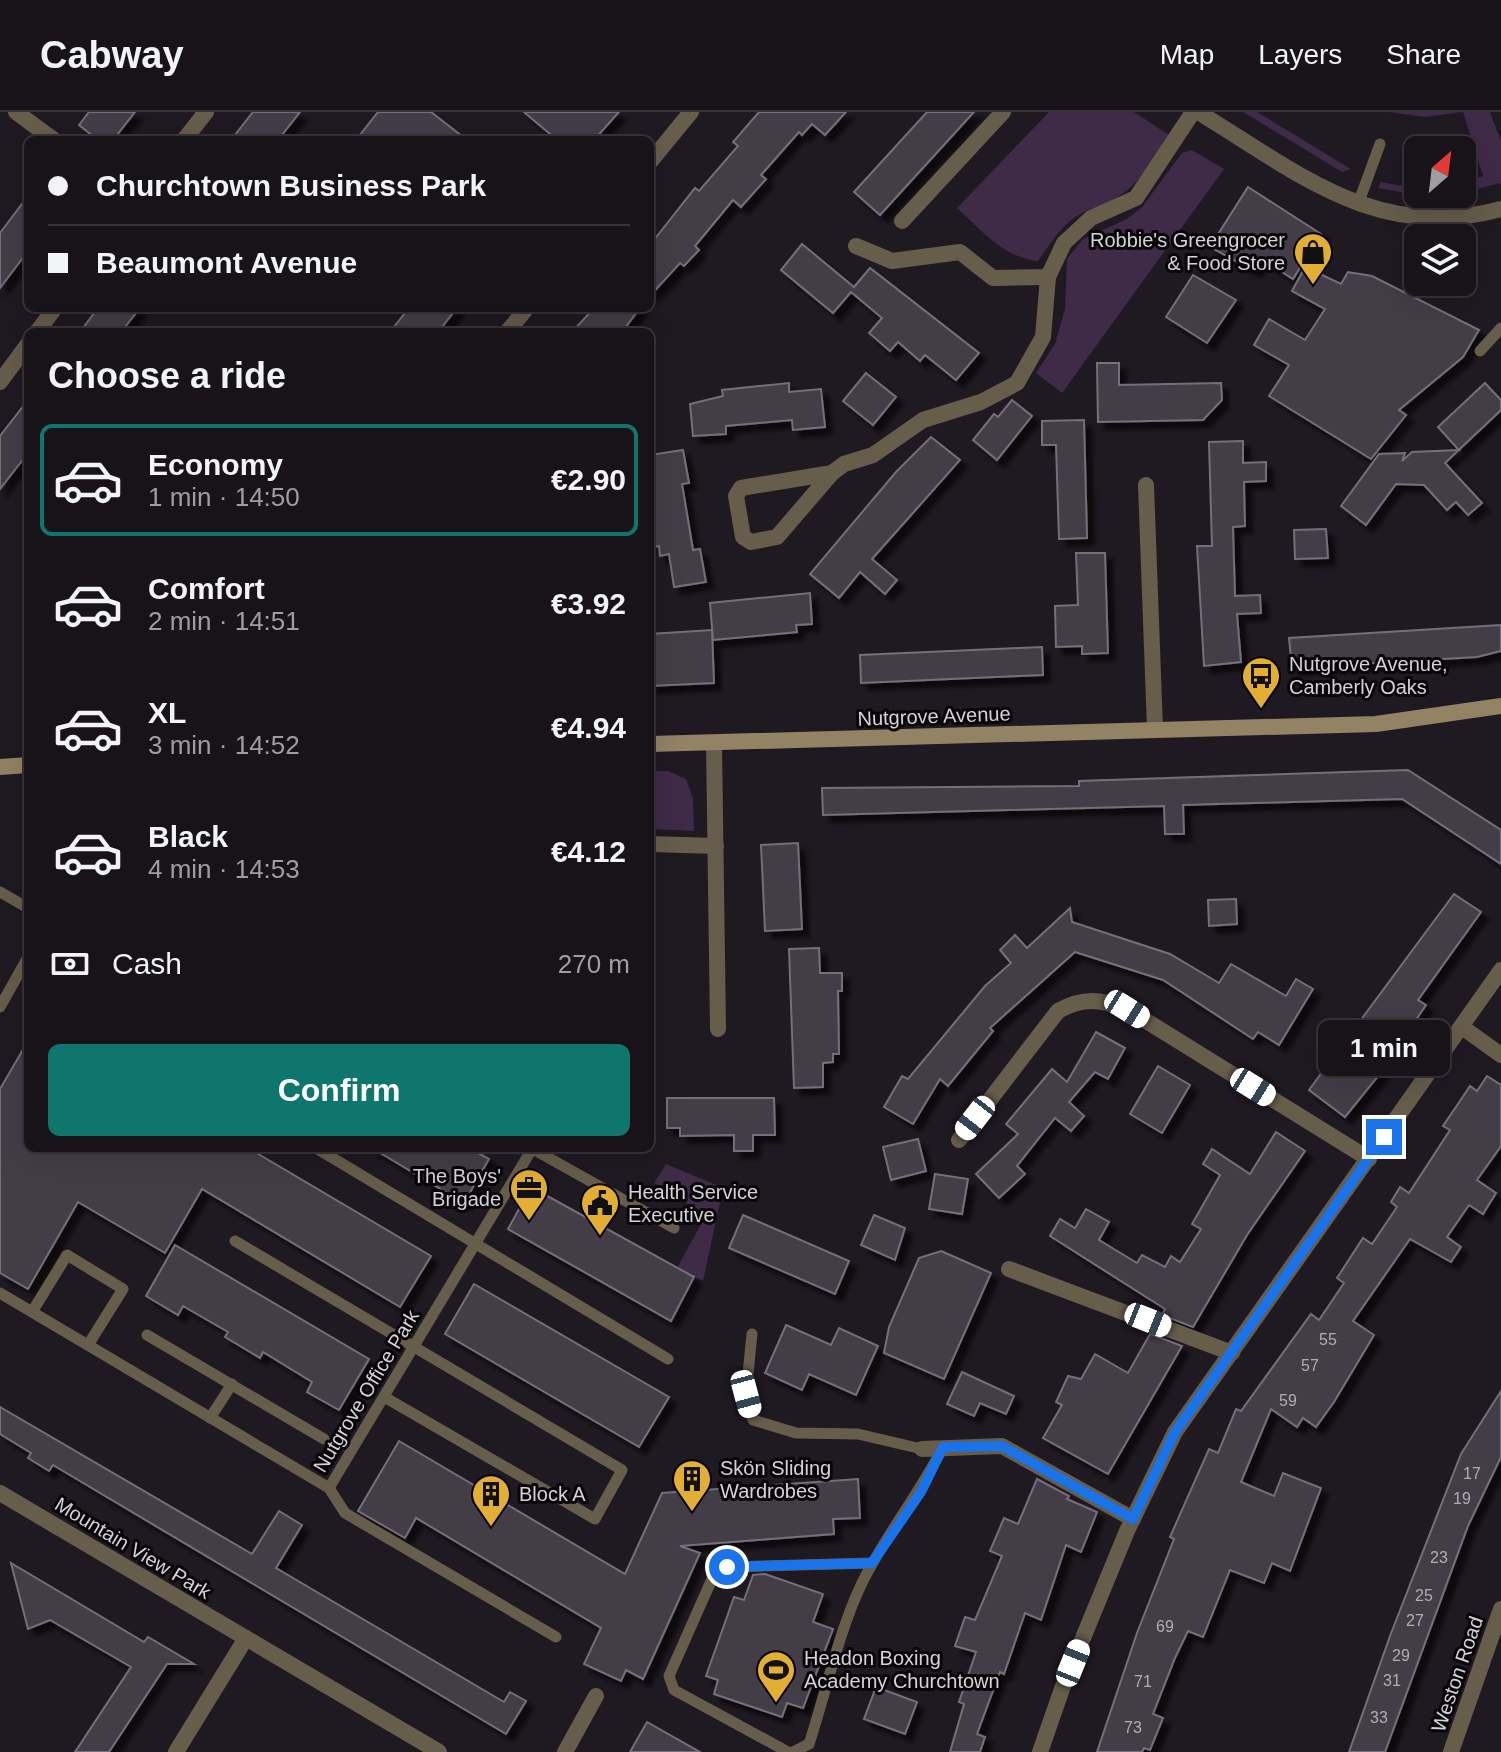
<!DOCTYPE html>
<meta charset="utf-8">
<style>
:root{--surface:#171319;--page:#242026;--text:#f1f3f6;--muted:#9e9ea2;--line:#363238;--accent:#0f766e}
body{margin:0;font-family:Arial,sans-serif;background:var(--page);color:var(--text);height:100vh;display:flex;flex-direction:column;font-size:30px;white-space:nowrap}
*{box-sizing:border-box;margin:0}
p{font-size:26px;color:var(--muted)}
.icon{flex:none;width:44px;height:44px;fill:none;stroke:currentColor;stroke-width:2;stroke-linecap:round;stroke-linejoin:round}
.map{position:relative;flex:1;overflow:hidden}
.side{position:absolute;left:24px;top:216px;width:630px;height:824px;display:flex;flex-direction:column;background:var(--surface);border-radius:12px;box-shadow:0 8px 32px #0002,0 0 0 2px var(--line)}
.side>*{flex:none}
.top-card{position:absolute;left:24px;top:24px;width:630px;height:176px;border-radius:12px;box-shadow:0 8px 32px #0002,0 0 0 2px var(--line);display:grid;align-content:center;height:176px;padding:0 24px;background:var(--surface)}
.needle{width:52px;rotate:28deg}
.buttons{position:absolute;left:1404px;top:24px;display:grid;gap:16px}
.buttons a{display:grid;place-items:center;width:72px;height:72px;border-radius:12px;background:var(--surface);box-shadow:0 8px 32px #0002,0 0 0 2px var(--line);font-size:40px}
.end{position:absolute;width:36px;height:36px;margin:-18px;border:10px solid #1a73e8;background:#fff;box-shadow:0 0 0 4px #fff}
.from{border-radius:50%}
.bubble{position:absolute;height:56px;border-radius:12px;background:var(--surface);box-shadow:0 8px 32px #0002,0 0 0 2px var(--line);font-size:26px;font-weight:700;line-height:56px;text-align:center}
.car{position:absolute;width:24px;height:48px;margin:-24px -12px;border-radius:10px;box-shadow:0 0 6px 2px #0007;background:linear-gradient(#fff 24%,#345 0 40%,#fff 0 76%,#345 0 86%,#fff 0)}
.top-card b{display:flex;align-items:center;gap:28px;height:76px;font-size:30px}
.top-card b+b{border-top:2px solid var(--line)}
.top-card i{width:20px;height:20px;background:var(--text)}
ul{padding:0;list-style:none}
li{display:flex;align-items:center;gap:24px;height:112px;margin:0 16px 12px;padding:0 8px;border:4px solid transparent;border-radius:12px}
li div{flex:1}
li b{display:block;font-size:30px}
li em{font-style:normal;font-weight:700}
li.active{border-color:var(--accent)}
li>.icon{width:72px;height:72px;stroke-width:1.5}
h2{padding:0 24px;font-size:36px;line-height:96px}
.pay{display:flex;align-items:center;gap:20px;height:88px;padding:0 24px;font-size:30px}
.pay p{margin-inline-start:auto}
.action{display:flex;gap:16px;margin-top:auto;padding:16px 24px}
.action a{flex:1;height:92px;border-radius:12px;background:var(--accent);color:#fff;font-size:32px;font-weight:700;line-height:92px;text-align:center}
header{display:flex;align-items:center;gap:48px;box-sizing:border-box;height:112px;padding:0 40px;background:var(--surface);border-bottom:2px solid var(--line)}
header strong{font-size:38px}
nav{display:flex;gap:44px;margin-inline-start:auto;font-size:28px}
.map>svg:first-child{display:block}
.green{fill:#3f2a48}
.building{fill:#423c46;stroke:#766e7a;stroke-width:2;filter:url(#shadow)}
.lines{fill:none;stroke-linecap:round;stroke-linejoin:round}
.service{stroke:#665d4b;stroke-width:11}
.minor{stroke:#665d4b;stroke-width:16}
.tertiary{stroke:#665d4b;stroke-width:16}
.secondary{stroke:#928365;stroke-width:16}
.route{stroke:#1a73e8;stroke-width:10}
.labels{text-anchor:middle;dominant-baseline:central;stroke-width:6;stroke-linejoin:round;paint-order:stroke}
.number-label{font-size:16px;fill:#b1acb4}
.poi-label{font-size:20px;fill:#d6d2d8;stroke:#070508;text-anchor:start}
.street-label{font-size:20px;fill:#d6d2d8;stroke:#070508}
</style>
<header>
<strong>Cabway</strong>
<nav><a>Map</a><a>Layers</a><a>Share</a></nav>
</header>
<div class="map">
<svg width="1501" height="1640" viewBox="0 0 1501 1640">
<defs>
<filter id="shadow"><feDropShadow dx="7" dy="7" stdDeviation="2" flood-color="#0009"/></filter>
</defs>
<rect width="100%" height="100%" fill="#1f1921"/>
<g class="green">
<path d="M1049 0H1134L1169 23C1156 46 1141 70 1118 85 1108 92 1095 95 1084 100 1063 110 1051 131 1038 149 1004 146 981 118 957 96Z"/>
<polygon points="1243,0 1257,0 1351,57 1342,60"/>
<polygon points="1389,0 1490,0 1501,29 1501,71 1462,81 1462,72 1483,64 1463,0 1425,5"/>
<polygon points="1192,38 1224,57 1062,281 1036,261 1055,232 1065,197 1067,147 1083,127 1127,107 1142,95 1182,41"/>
<polygon points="1381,70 1418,77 1418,82 1459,82 1428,85 1378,76"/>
<polygon points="650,659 668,659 686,667 693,687 694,719 650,717"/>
<polygon points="666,1052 723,1076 703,1169 677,1156 706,1103 654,1071"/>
</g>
<g class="building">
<polygon points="89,0 135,0 113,28 98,28 79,13"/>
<polygon points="253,0 300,0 278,28 231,28"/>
<polygon points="378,0 431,0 467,28 356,28"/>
<polygon points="524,0 619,0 594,28 557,28"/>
<polygon points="759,0 846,0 825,23 812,12 802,23 799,20 761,63 766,67 741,95 733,88 695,134 699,138 684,154 680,151 650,184 650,133 695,76 699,79 738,34 733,30"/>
<polygon points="927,0 974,0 880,103 854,80"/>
<polygon points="1248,75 1321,122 1293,167 1262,147 1254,159 1210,135"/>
<polygon points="28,84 28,139 0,176 0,121"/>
<polygon points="802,132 854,175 870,156 979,241 956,268 925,243 920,249 898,230 890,239 869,221 882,206 851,180 833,201 781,158"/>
<polygon points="1305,155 1341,172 1348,160 1372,164 1479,218 1463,245 1399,298 1406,303 1371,347 1269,284 1289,253 1254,233 1269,207 1305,228 1325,197 1292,179"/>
<polygon points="1193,163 1236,188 1207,231 1166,205"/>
<polygon points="98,196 140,196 121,220 80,220"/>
<polygon points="409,196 457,196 438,220 390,220"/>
<polygon points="594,196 640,196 622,220 572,220"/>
<polygon points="1097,251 1119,251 1119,273 1221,271 1222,288 1203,308 1098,310"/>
<polygon points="866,261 896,285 873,313 843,289"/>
<polygon points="789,271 789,280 821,277 825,315 793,318 792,308 726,314 726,322 693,324 690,292 723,284 722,278"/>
<polygon points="1485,271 1501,288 1501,298 1445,351 1482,391 1468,403 1456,390 1447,398 1424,373 1396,372 1366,413 1341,394 1379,342 1405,341 1402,349 1412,340 1459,338 1438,315"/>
<polygon points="28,288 28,341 0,377 0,324"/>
<polygon points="1012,288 1032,304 997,348 973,328 994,302 998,305"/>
<polygon points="1084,308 1087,426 1059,427 1056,333 1042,333 1042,309"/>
<polygon points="931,325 960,348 872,447 897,468 885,482 860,460 839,486 810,462 896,360"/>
<polygon points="1243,329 1243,351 1266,350 1266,369 1244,370 1245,414 1233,415 1235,484 1260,483 1261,501 1237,502 1241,550 1204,554 1197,434 1212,434 1209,330"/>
<polygon points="683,338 689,371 682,372 693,438 700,437 706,470 674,475 669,442 660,444 659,434 654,435 650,407 650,343"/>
<polygon points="1326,417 1328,446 1295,447 1294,418"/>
<polygon points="1076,441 1105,441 1108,541 1082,542 1082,534 1056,535 1055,494 1078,493"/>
<polygon points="810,481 812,512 796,513 797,520 713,528 710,491"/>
<polygon points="1501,513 1501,539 1477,545 1292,556 1289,526"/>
<polygon points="712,518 714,571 650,574 650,522"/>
<polygon points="1042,535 1043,563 861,571 860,543"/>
<polygon points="1408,658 1501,718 1501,752 1402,687 1183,693 1184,722 1165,722 1164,694 823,703 822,676 1079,674 1079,669"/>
<polygon points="798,731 802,817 765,819 761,733"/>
<polygon points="1454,782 1481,800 1418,888 1426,893 1379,963 1345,1005 1309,978"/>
<polygon points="1236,787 1237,812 1209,814 1208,788"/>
<polygon points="1070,796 1072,810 1170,842 1219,871 1231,852 1286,884 1296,867 1313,877 1279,933 1258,920 1253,927 1163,868 1075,840 990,916 993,919 948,974 940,967 913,1012 884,995 902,964 908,967 985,874 1011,851 1000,838 1015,823 1027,836"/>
<polygon points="819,836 820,861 842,861 842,879 838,879 839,942 833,942 833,950 823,951 823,975 794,976 789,837"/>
<polygon points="1096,920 1125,936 1108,967 1095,960 1069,990 1084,1004 1071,1019 1055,1006 1017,1054 1025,1062 999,1086 976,1062 1018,1022 1006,1012 1052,957 1067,970"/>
<polygon points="28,929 28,1036 248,1036 431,1144 400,1195 202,1077 165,1141 78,1090 28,1177 0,1161 0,977"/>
<polygon points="1158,954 1190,973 1162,1021 1130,1002"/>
<polygon points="1487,964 1501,973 1501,1034 1477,1068 1496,1081 1483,1102 1469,1093 1447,1125 1461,1135 1451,1150 1410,1127 1353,1209 1374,1223 1334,1290 1316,1315 1303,1306 1297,1315 1271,1297 1241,1370 1274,1384 1283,1361 1321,1376 1290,1459 1272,1451 1264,1471 1230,1458 1203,1525 1188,1519 1175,1546 1153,1602 1163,1606 1150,1638 1144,1636 1142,1640 1097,1640 1137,1521 1174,1427 1170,1425 1209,1337 1218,1341 1236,1297 1241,1299 1311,1202 1319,1208 1344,1171 1337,1166 1363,1126 1372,1132 1397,1095 1391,1090 1400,1075 1409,1081 1450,1018 1443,1014 1460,989 1470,974 1477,979"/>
<polygon points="667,986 774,986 775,1023 753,1023 753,1039 734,1039 734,1023 680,1024 680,1016 667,1016"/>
<polygon points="1276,1020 1305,1039 1247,1123 1193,1215 1162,1203 1165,1197 1050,1124 1060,1107 1075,1116 1086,1097 1109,1110 1099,1128 1137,1151 1142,1143 1165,1155 1171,1144 1180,1150 1201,1117 1192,1112 1220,1063 1203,1052 1212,1037 1250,1062"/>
<polygon points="918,1027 926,1059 891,1068 883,1035"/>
<polygon points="372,1036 469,1036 489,1047 464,1091"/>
<polygon points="935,1062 968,1067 962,1102 929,1097"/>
<polygon points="531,1075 694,1165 671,1209 508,1117"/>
<polygon points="743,1103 849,1149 835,1182 729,1136"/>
<polygon points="874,1103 905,1116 895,1148 861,1133"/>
<polygon points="175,1133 369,1247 339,1298 307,1280 312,1270 263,1240 260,1246 225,1225 228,1220 183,1194 178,1203 146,1184"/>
<polygon points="941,1139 991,1161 944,1267 884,1241 889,1215 919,1146"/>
<polygon points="474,1172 669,1285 639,1335 445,1222"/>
<polygon points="786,1213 831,1233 839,1216 878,1234 856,1283 809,1262 802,1278 765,1261"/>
<polygon points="1150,1222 1182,1234 1108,1362 1043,1326 1062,1293 1056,1290 1068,1264 1081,1267 1095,1242 1128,1261"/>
<polygon points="962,1260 1014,1284 1006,1302 980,1291 974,1304 947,1292"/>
<polygon points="1501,1279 1501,1345 1468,1414 1385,1640 1349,1640 1390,1524 1461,1342"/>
<polygon points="0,1295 252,1442 279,1399 302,1413 276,1456 504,1590 510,1580 526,1589 506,1622 95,1378 53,1353 49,1359 28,1346 31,1341 0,1322"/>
<polygon points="399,1329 625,1462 662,1381 858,1367 860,1406 833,1407 834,1422 680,1434 700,1441 643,1567 626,1558 621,1569 584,1552 601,1516 416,1406 405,1426 358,1399"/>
<polygon points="1037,1367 1069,1384 1067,1387 1097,1400 1081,1440 1066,1433 1041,1508 1025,1501 1004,1562 1000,1560 977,1622 985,1625 980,1640 950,1640 964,1592 959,1590 976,1540 955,1534 965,1505 975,1508 1002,1444 990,1439 1004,1406 1018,1412"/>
<polygon points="11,1451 144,1530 148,1525 194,1552 167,1552 109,1640 75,1640 131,1555 50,1508 28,1517"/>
<polygon points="765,1462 823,1482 813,1510 833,1517 803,1596 787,1591 782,1605 714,1582 718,1568 706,1564 734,1485 744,1488 753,1463"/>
<polygon points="876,1575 917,1590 905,1622 864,1607"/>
<polygon points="647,1610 700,1640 630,1640"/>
</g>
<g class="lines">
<g class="service">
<polyline points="1358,92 1380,32"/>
<polyline points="1422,108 1422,126"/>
<polyline points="1480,239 1501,216"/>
<polyline points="0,780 28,796"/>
<polyline points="0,895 28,845"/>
<polyline points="316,1036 668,1247"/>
<polyline points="531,1036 674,1116"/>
<polyline points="235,1129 622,1358 595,1407 386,1286"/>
<polyline points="0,1181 329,1376 532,1037"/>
<polyline points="32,1200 67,1143 123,1177 88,1233"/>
<polyline points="752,1222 746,1282 753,1308 796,1321 858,1322 922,1337"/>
<polyline points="147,1223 324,1327"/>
<polyline points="210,1306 232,1272"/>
<polyline points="329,1376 345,1401 556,1525"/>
<polyline points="788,1640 674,1578 669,1564 712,1467 727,1455 872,1451"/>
<path d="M793 1640 809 1632C826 1580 838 1522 861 1473 884 1425 919 1383 943 1335"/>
</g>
<g class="minor">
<polyline points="16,0 54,28"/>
<polyline points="184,28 206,0"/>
<polyline points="650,50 691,0"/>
<polyline points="902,109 1003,0"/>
<polyline points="856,134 892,149 960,140 993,166 1048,165 1064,131 1091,106 1136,86 1193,0"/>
<polyline points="37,220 55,196"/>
<polyline points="507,220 527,196"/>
<polyline points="0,270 28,232"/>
<polyline points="832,361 741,376 736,384 743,425 751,430 777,425 832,361 844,352 873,343 923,308 981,290 1017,271 1043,225 1048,165"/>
<polyline points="1146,373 1155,617"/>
<polyline points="714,631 718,917"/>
<polyline points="650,732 716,734"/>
<polyline points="1462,915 1501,943"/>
<path d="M959 1028 1058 899C1083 885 1100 887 1127 897L1369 1047"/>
<polyline points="1009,1157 1232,1241"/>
<polyline points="922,1337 1002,1334 1133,1407"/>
<polyline points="0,1381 439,1640"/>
<polyline points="176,1640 246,1526"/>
<polyline points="565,1640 596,1584"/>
<polyline points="1451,1640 1501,1497"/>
</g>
<g class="tertiary">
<path d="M1198 0C1297 60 1378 131 1501 97"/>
<polyline points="1040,1640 1062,1577 1127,1419 1175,1320 1501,858"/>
</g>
<g class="secondary">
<polyline points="650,632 1376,612 1501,594"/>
<polyline points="0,655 28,653"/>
</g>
</g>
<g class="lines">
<polyline class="route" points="727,1455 872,1451 921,1380 943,1335 1002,1334 1133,1407 1175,1320 1384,1025"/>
</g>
<defs>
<g id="shop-pin" transform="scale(2)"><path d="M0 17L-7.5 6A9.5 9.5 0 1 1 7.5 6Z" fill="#e2af34" stroke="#070508"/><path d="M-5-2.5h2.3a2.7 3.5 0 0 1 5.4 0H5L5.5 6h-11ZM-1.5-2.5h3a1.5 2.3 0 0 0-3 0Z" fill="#111"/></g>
<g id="bus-pin" transform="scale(2)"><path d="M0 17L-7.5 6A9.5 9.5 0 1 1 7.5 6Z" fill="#e2af34" stroke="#070508"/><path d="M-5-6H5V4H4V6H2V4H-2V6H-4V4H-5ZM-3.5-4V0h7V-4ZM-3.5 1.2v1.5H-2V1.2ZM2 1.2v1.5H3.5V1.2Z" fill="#111"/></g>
<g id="office-pin" transform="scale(2)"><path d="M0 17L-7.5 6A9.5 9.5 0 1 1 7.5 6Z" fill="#e2af34" stroke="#070508"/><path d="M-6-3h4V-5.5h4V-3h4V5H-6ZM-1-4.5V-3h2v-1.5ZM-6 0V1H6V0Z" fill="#111"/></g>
<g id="civic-pin" transform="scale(2)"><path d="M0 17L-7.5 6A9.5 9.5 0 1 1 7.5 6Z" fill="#e2af34" stroke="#070508"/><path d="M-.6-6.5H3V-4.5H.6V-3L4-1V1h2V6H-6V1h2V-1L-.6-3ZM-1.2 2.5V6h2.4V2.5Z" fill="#111"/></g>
<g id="building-pin" transform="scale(2)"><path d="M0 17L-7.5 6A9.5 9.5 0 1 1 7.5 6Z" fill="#e2af34" stroke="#070508"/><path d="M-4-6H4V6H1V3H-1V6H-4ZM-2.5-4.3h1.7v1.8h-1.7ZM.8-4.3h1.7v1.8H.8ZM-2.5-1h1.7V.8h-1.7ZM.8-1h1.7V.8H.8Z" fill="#111"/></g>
<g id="stadium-pin" transform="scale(2)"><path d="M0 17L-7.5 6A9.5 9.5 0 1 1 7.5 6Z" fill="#e2af34" stroke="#070508"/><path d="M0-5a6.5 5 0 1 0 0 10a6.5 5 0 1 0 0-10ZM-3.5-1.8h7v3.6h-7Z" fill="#111"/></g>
</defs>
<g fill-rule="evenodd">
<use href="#shop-pin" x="1313" y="140"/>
<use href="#bus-pin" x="1261" y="564"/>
<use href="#office-pin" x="529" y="1076"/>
<use href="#civic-pin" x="600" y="1091"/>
<use href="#building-pin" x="692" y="1367"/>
<use href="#building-pin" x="491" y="1382"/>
<use href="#stadium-pin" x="776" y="1558"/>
</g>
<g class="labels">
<g class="number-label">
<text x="1328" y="1227">55</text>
<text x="1310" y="1253">57</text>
<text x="1288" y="1288">59</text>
<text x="1472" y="1361">17</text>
<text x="1462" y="1386">19</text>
<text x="1439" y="1445">23</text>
<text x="1424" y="1483">25</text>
<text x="1415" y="1508">27</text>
<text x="1165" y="1514">69</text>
<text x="1401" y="1543">29</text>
<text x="1392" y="1568">31</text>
<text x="1143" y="1569">71</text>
<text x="1379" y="1605">33</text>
<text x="1133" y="1615">73</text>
</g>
<g class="poi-label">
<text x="1285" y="128" text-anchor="end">Robbie's Greengrocer<tspan x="1285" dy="23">&amp; Food Store</tspan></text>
<text x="1289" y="552">Nutgrove Avenue,<tspan x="1289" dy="23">Camberly Oaks</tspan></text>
<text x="501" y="1064" text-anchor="end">The Boys'<tspan x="501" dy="23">Brigade</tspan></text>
<text x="628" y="1080">Health Service<tspan x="628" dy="23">Executive</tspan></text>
<text x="720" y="1356">Skön Sliding<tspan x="720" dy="23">Wardrobes</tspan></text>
<text x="519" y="1382">Block A</text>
<text x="804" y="1546">Headon Boxing<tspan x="804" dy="23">Academy Churchtown</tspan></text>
</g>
<g class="street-label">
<text transform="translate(934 604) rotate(-2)">Nutgrove Avenue</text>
<text transform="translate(366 1279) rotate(-59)">Nutgrove Office Park</text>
<text transform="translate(133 1436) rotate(31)">Mountain View Park</text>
<text transform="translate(1457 1562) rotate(-71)">Weston Road</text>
</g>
</g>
</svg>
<div class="buttons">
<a><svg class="needle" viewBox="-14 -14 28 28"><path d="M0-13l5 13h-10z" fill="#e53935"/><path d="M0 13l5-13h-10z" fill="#9e9ea2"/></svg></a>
<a><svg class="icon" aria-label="layers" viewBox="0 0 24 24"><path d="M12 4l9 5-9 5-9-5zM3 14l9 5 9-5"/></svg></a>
</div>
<i class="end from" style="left:727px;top:1455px"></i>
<i class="end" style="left:1384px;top:1025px"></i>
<div class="bubble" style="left:1318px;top:908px;width:132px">1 min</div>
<i class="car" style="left:1127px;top:897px;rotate:122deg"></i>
<i class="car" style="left:1253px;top:975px;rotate:122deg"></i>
<i class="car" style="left:975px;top:1006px;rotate:218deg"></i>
<i class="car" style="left:1148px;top:1208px;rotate:112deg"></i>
<i class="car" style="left:746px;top:1282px;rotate:165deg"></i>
<i class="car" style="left:1073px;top:1551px;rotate:22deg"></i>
<div class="top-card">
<b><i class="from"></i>Churchtown Business Park</b>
<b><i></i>Beaumont Avenue</b>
</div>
<section class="side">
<h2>Choose a ride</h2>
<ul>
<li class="active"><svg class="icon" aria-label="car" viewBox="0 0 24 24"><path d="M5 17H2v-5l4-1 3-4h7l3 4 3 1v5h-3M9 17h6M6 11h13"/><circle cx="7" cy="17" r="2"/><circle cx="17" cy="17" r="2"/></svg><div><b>Economy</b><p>1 min · 14:50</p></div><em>€2.90</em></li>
<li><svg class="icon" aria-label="car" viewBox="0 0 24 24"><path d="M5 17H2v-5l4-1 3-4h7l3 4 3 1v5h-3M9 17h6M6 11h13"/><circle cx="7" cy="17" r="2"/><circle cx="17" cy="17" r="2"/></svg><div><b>Comfort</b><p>2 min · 14:51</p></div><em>€3.92</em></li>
<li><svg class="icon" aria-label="car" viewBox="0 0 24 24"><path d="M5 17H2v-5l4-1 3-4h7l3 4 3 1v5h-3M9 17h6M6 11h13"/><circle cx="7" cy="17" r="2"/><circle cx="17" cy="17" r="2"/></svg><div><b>XL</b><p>3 min · 14:52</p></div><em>€4.94</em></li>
<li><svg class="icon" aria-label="car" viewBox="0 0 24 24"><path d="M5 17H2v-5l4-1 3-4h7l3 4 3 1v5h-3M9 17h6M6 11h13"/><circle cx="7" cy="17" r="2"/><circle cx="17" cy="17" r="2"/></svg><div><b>Black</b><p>4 min · 14:53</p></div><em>€4.12</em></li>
</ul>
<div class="pay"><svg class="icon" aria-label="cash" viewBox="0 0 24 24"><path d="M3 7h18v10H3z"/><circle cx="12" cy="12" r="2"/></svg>Cash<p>270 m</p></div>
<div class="action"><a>Confirm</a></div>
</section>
</div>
